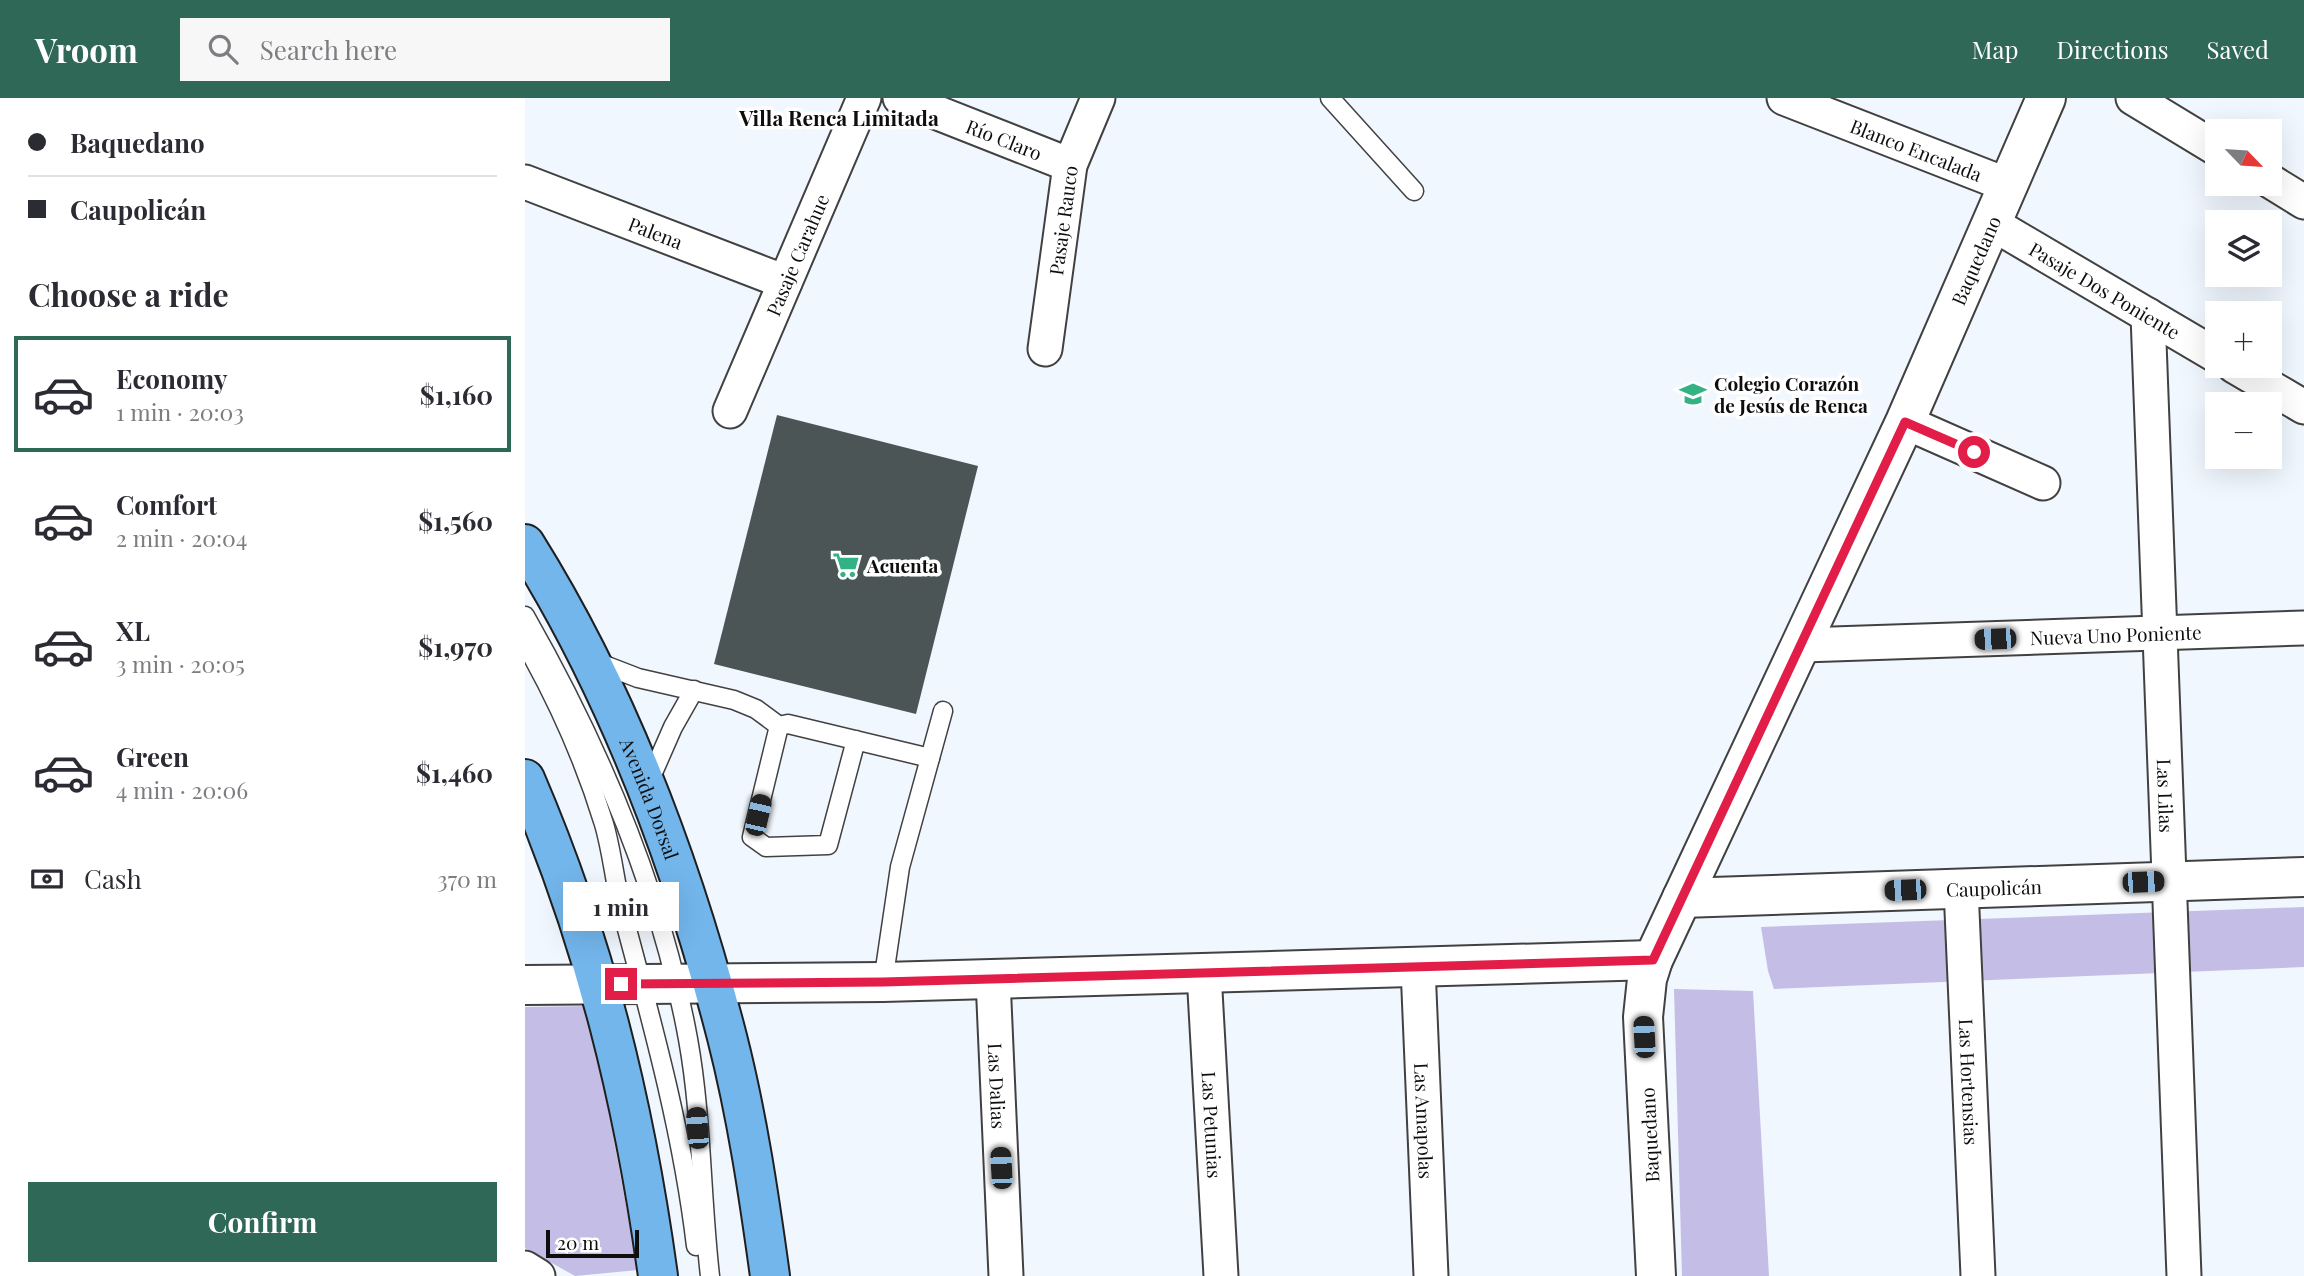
<!DOCTYPE html>
<meta charset="utf-8">
<style>
:root{--surface:#fff;--page:#f7f7f7;--text:#2b2b33;--muted:#7c7c81;--line:#e1e1e2;--accent:#2f6857}
body{margin:0;font-family:"Playfair Display",serif;background:var(--page);color:var(--text);height:100vh;display:flex;flex-direction:column;font-size:26px;white-space:nowrap}
*{box-sizing:border-box;margin:0}
p{font-size:23px;color:var(--muted)}
.icon{flex:none;width:38px;height:38px;fill:none;stroke:currentColor;stroke-width:2;stroke-linecap:round;stroke-linejoin:round}
.map{position:relative;flex:1;overflow:hidden}
.drawer{display:flex;flex-direction:column;background:var(--surface);width:525px}
.drawer>*{flex:none}
.banner{display:grid;align-content:center;height:154px;padding:0 28px;background:var(--surface)}
.needle{width:46px;rotate:115deg}
.tools{position:absolute;left:1680px;top:21px;display:grid;gap:14px}
.tools a{display:grid;place-items:center;width:77px;height:77px;border-radius:0px;background:var(--surface);box-shadow:0 7px 28px #0002;font-size:35px}
.scale{position:absolute;left:21px;bottom:18px;width:93px;box-sizing:border-box;padding-left:7px;border:4px solid #0e0e0e;border-top:0;font-size:19px;line-height:24px;white-space:nowrap;color:#0e0e0e;-webkit-text-stroke:5px #fff;paint-order:stroke}
.end{position:absolute;width:32px;height:32px;margin:-16px;border:9px solid #e11d48;background:#fff;box-shadow:0 0 0 4px #fff}
.from{border-radius:50%}
.bubble{position:absolute;height:49px;border-radius:0px;background:var(--surface);box-shadow:0 7px 28px #0002;font-size:23px;font-weight:700;line-height:49px;text-align:center}
.car{position:absolute;width:21px;height:42px;margin:-21px -10px;border-radius:9px;box-shadow:0 0 5px 2px #0007;background:linear-gradient(#222 24%,#8ab4d8 0 40%,#222 0 76%,#8ab4d8 0 86%,#222 0)}
.banner b{display:flex;align-items:center;gap:24px;height:66px;font-size:26px}
.banner b+b{border-top:2px solid var(--line)}
.banner i{width:18px;height:18px;background:var(--text)}
ul{padding:0;list-style:none}
li{display:flex;align-items:center;gap:21px;height:116px;margin:0 14px 10px;padding:0 14px;border:4px solid transparent;border-radius:0px}
li div{flex:1}
li b{display:block;font-size:26px}
li em{font-style:normal;font-weight:700}
li.selected{border-color:var(--accent)}
li>.icon{width:63px;height:63px;stroke-width:1.5}
h2{padding:0 28px;font-size:32px;line-height:84px}
.pay{display:flex;align-items:center;gap:18px;height:77px;padding:0 28px;font-size:26px}
.pay p{margin-inline-start:auto}
.primary-button{display:flex;gap:14px;margin-top:auto;padding:14px 28px}
.primary-button a{flex:1;height:80px;border-radius:0px;background:var(--accent);color:#fff;font-size:28px;font-weight:700;line-height:80px;text-align:center}
header{display:flex;align-items:center;gap:42px;box-sizing:border-box;height:98px;padding:0 35px;background:var(--accent);color:#fff}
header strong{font-size:33px}
nav{display:flex;gap:38px;margin-inline-start:auto;font-size:24px}
.search{width:490px;height:63px;background:var(--page);display:flex;align-items:center;gap:18px;box-sizing:border-box;padding:0 24px;border-radius:0px;color:var(--muted);font-size:26px}
main{display:flex;flex:1;min-height:0}
.map>svg:first-child{display:block}
.green{fill:#c4bde5}
.building{fill:#4c5556}
.lines{fill:none;stroke-linecap:round;stroke-linejoin:round}
.service-casing{stroke:#414141;stroke-width:21}
.minor-casing{stroke:#414141;stroke-width:37}
.tertiary-casing{stroke:#414141;stroke-width:42}
.primary-casing{stroke:#1f1f1f;stroke-width:42}
.service{stroke:#fff;stroke-width:18}
.minor{stroke:#fff;stroke-width:33}
.tertiary{stroke:#fff;stroke-width:38}
.primary{stroke:#73b6ec;stroke-width:38}
.route{stroke:#e11d48;stroke-width:9}
.labels{text-anchor:middle;dominant-baseline:central;stroke-width:7;stroke-linejoin:round;paint-order:stroke}
.street-label{font-size:19px;fill:#0e0e0e;stroke:#fff}
.poi-label{font-size:19px;font-weight:bold;fill:#0e0e0e;stroke:#fff;text-anchor:start}
.neighbourhood-label{font-size:21px;font-weight:bold;fill:#0e0e0e;stroke:#fff}
</style>
<header>
<strong>Vroom</strong>
<div class="search"><svg class="icon" aria-label="search" viewBox="0 0 24 24"><circle cx="10" cy="10" r="6"/><path d="M15 15l6 6"/></svg>Search here</div>
<nav><a>Map</a><a>Directions</a><a>Saved</a></nav>
</header>
<main>
<section class="drawer">
<div class="banner">
<b><i class="from"></i>Baquedano</b>
<b><i></i>Caupolicán</b>
</div>
<h2>Choose a ride</h2>
<ul>
<li class="selected"><svg class="icon" aria-label="car" viewBox="0 0 24 24"><path d="M5 17H2v-5l4-1 3-4h7l3 4 3 1v5h-3M9 17h6M6 11h13"/><circle cx="7" cy="17" r="2"/><circle cx="17" cy="17" r="2"/></svg><div><b>Economy</b><p>1 min · 20:03</p></div><em>$1,160</em></li>
<li><svg class="icon" aria-label="car" viewBox="0 0 24 24"><path d="M5 17H2v-5l4-1 3-4h7l3 4 3 1v5h-3M9 17h6M6 11h13"/><circle cx="7" cy="17" r="2"/><circle cx="17" cy="17" r="2"/></svg><div><b>Comfort</b><p>2 min · 20:04</p></div><em>$1,560</em></li>
<li><svg class="icon" aria-label="car" viewBox="0 0 24 24"><path d="M5 17H2v-5l4-1 3-4h7l3 4 3 1v5h-3M9 17h6M6 11h13"/><circle cx="7" cy="17" r="2"/><circle cx="17" cy="17" r="2"/></svg><div><b>XL</b><p>3 min · 20:05</p></div><em>$1,970</em></li>
<li><svg class="icon" aria-label="car" viewBox="0 0 24 24"><path d="M5 17H2v-5l4-1 3-4h7l3 4 3 1v5h-3M9 17h6M6 11h13"/><circle cx="7" cy="17" r="2"/><circle cx="17" cy="17" r="2"/></svg><div><b>Green</b><p>4 min · 20:06</p></div><em>$1,460</em></li>
</ul>
<div class="pay"><svg class="icon" aria-label="cash" viewBox="0 0 24 24"><path d="M3 7h18v10H3z"/><circle cx="12" cy="12" r="2"/></svg>Cash<p>370 m</p></div>
<div class="primary-button"><a>Confirm</a></div>
</section>
<div class="map">
<svg width="1779" height="1178" viewBox="0 0 1779 1178">
<rect width="100%" height="100%" fill="#f1f7fe"/>
<g class="green">
<polygon points="1779,809 1779,869 1249,891 1243,873 1236,829"/>
<polygon points="1149,891 1228,893 1244,1178 1157,1178"/>
<polygon points="64,908 113,1172 50,1178 0,1150 0,909"/>
</g>
<polygon class="building" points="252,317 453,368 391,616 189,566"/>
<g class="lines">
<g class="service-casing">
<g id="service">
<polyline points="805,0 889,93"/>
<path d="M0 518C74 648 136 793 163 941 177 1018 176 1100 185 1178"/>
<path d="M0 545C32 601 60 664 79 726 88 757 90 789 99 820 128 928 158 1037 171 1148"/>
<polyline points="69,563 113,580 209,602 231,611 254,628"/>
<polyline points="331,642 303,747 241,749 227,739 254,628 263,626 405,660"/>
<polyline points="123,686 148,629 169,592"/>
<polyline points="358,884 375,769 418,613"/>
</g>
</g>
<g class="minor-casing">
<g id="minor">
<path id="s1" d="M375 0 545 67"/>
<path id="s2" d="M1259 0 1485 88"/>
<polyline points="1608,0 1692,51"/>
<polyline points="1745,83 1779,104"/>
<path id="s3" d="M0 84 260 184"/>
<path id="s4" d="M1468 126 1692 258"/>
<path id="s5" d="M1623 217 1659 1178"/>
<path id="s6" d="M520 251 545 67 573 0"/>
<polyline points="1709,268 1779,309"/>
<path id="s7" d="M205 313 339 0"/>
<polyline points="1380,324 1518,385"/>
<path id="s8" d="M1278 547 1779 530"/>
<path id="s9" d="M1436 790 1453 1178"/>
<path id="s10" d="M893 869 906 1178"/>
<path id="s11" d="M679 875 696 1178"/>
<path id="s12" d="M468 881 481 1178"/>
<polyline points="0,1170 13,1178"/>
</g>
</g>
<g class="tertiary-casing">
<g id="tertiary">
<path id="s13" d="M1157 800 1779 779"/>
<polyline points="0,887 358,884 1128,862"/>
<path id="s14" d="M1131 1178 1118 919 1122 881 1128 862 1380 324 1521 0"/>
</g>
</g>
<g class="primary-casing">
<g id="primary">
<path id="s15" d="M0 446C94 596 158 768 202 939 222 1017 234 1098 245 1178"/>
<path d="M0 681C70 844 109 1003 133 1178"/>
</g>
</g>
<use href="#service" class="service"/>
<use href="#minor" class="minor"/>
<use href="#tertiary" class="tertiary"/>
<use href="#primary" class="primary"/>
</g>
<g class="lines">
<polyline class="route" points="96,886 358,884 1128,862 1380,324 1449,354"/>
</g>
<defs>
<g id="school-bare" transform="scale(2.1)"><path d="M0-5L7-2L0 1L-7-2ZM-4 1L0 2.5L4 1V4Q0 6-4 4Z" fill="#33b284" stroke="#fff" stroke-width="2.5" paint-order="stroke"/></g>
<g id="supermarket-bare" transform="scale(2.1)"><path d="M-6-5.5h2.5l.6 2H6L4.5 2H-2.5L-4.4-4H-6ZM-1.5 3.2a1.3 1.3 0 1 0 .1 0ZM3 3.2a1.3 1.3 0 1 0 .1 0Z" fill="#33b284" stroke="#fff" stroke-width="2.5" paint-order="stroke"/></g>
</defs>
<g fill-rule="evenodd">
<use href="#school-bare" x="1168" y="296"/>
<use href="#supermarket-bare" x="321" y="467"/>
</g>
<g class="labels">
<g class="street-label">
<text stroke="none"><textPath href="#s1" startOffset="112">Río Claro</textPath></text>
<text stroke="none"><textPath href="#s2" startOffset="142">Blanco Encalada</textPath></text>
<text stroke="none"><textPath href="#s6" startOffset="130">Pasaje Rauco</textPath></text>
<text stroke="none"><textPath href="#s3" startOffset="140">Palena</textPath></text>
<text stroke="none"><textPath href="#s7" startOffset="170">Pasaje Carahue</textPath></text>
<text stroke="none"><textPath href="#s14" startOffset="1088">Baquedano</textPath></text>
<text stroke="none"><textPath href="#s4" startOffset="130">Pasaje Dos Poniente</textPath></text>
<text stroke="none"><textPath href="#s8" startOffset="313">Nueva Uno Poniente</textPath></text>
<text stroke="none"><textPath href="#s5" startOffset="481">Las Lilas</textPath></text>
<text stroke="none"><textPath href="#s15" startOffset="284">Avenida Dorsal</textPath></text>
<text stroke="none"><textPath href="#s13" startOffset="312">Caupolicán</textPath></text>
<text stroke="none"><textPath href="#s9" startOffset="194">Las Hortensias</textPath></text>
<text stroke="none"><textPath href="#s12" startOffset="107">Las Dalias</textPath></text>
<text stroke="none"><textPath href="#s10" startOffset="154">Las Amapolas</textPath></text>
<text stroke="none"><textPath href="#s11" startOffset="152">Las Petunias</textPath></text>
<text transform="translate(1124 1037) rotate(-93)">Baquedano</text>
</g>
<g class="poi-label">
<text x="1189" y="285">Colegio Corazón<tspan x="1189" dy="22">de Jesús de Renca</tspan></text>
<text x="342" y="467">Acuenta</text>
</g>
<g class="neighbourhood-label">
<text x="314" y="19">Villa Renca Limitada</text>
</g>
</g>
</svg>
<div class="tools">
<a><svg class="needle" viewBox="-14 -14 28 28"><path d="M0-13l5 13h-10z" fill="#e53935"/><path d="M0 13l5-13h-10z" fill="#7c7c81"/></svg></a>
<a><svg class="icon" aria-label="layers" viewBox="0 0 24 24"><path d="M12 4l9 5-9 5-9-5zM3 14l9 5 9-5"/></svg></a>
<a>+</a>
<a>−</a>
</div>
<div class="scale">20 m</div>
<i class="end from" style="left:1449px;top:354px"></i>
<i class="end" style="left:96px;top:886px"></i>
<div class="bubble" style="left:38px;top:784px;width:116px">1 min</div>
<i class="car" style="left:1470px;top:541px;rotate:268deg"></i>
<i class="car" style="left:233px;top:717px;rotate:13deg"></i>
<i class="car" style="left:1618px;top:784px;rotate:88deg"></i>
<i class="car" style="left:1380px;top:792px;rotate:268deg"></i>
<i class="car" style="left:1119px;top:939px;rotate:357deg"></i>
<i class="car" style="left:172px;top:1030px;rotate:356deg"></i>
<i class="car" style="left:476px;top:1070px;rotate:357deg"></i>
</div>
</main>
